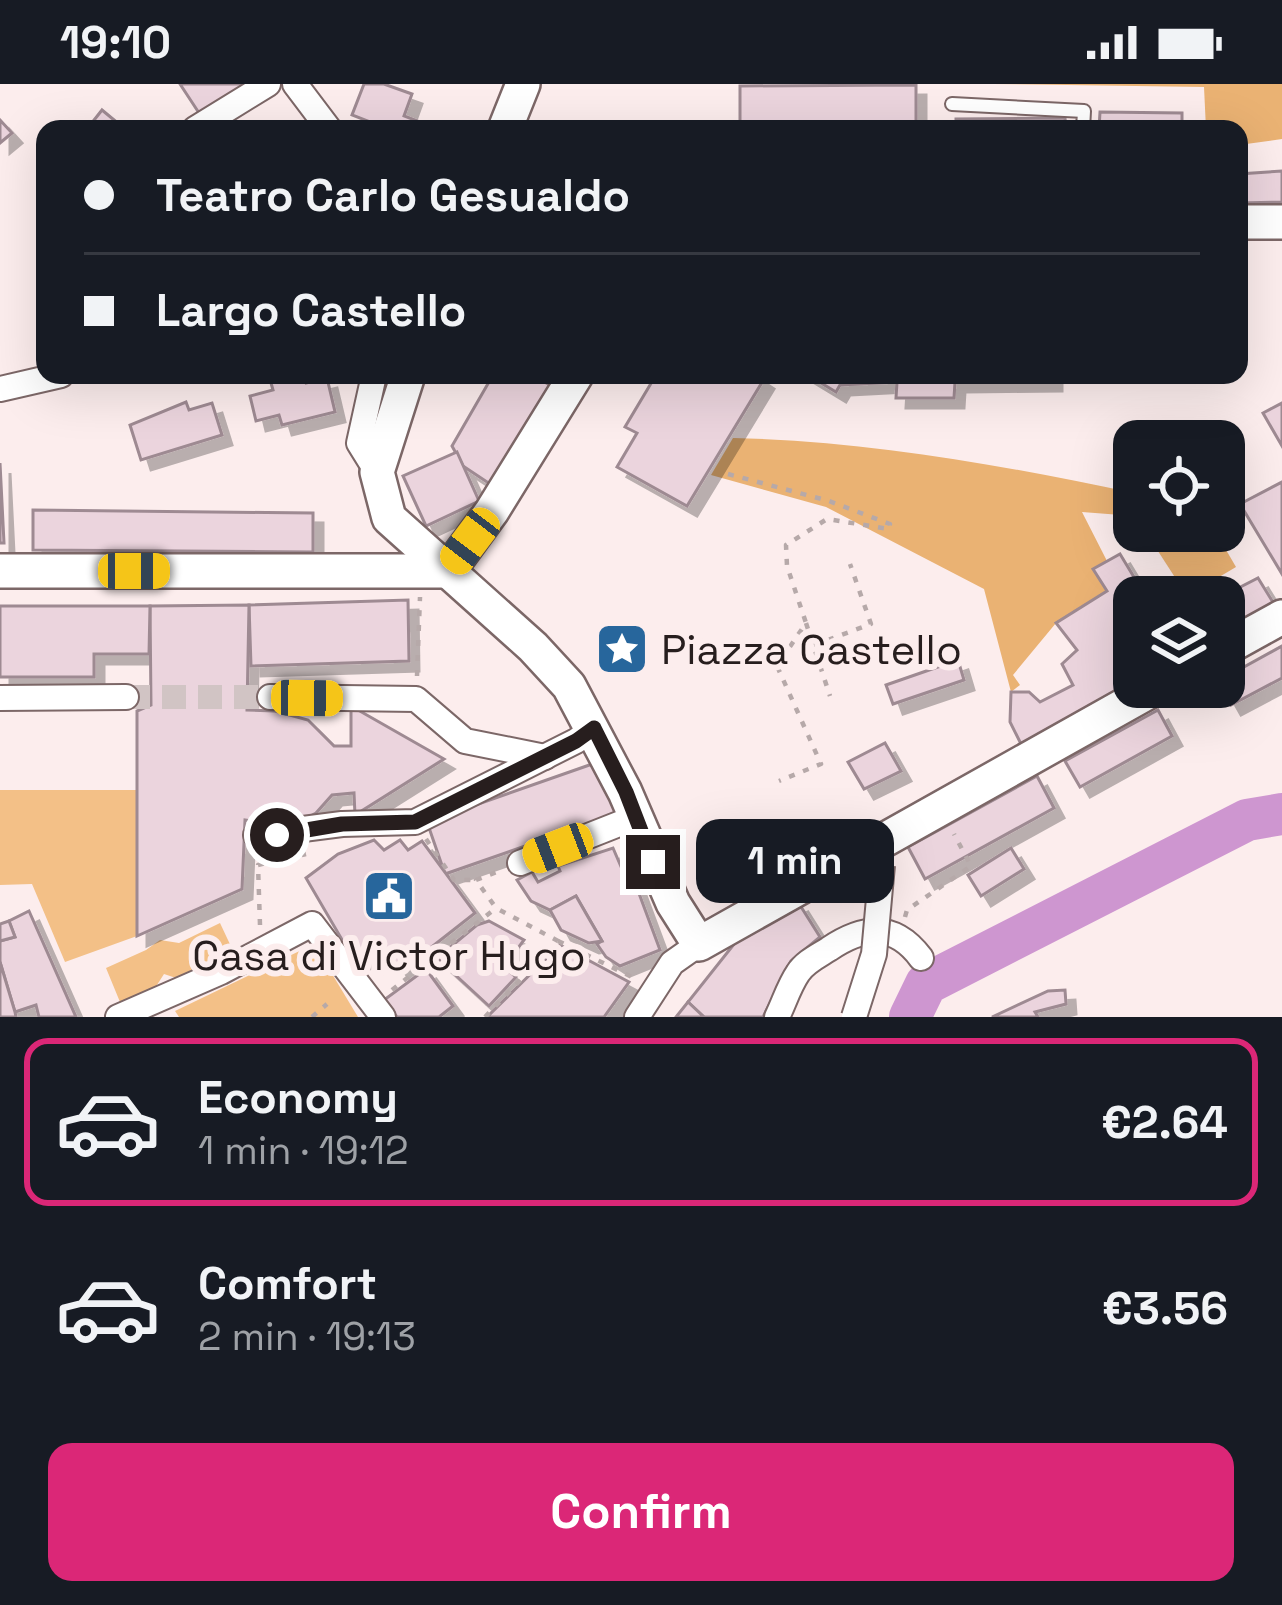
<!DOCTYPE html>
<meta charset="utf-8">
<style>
:root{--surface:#171b24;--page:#242831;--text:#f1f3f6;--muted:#9ea1a6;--line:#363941;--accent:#db2777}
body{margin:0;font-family:"Space Grotesk",sans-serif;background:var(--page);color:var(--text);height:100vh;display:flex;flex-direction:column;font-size:45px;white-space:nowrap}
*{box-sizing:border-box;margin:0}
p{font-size:39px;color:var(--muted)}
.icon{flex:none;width:66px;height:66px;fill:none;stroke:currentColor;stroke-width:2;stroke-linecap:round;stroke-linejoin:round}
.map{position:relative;height:933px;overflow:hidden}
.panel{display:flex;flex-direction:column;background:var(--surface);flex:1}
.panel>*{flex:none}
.hud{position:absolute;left:36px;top:36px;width:1212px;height:264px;border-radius:24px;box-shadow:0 12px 48px #0002;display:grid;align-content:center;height:264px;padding:0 48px;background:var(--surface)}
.buttons{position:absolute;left:1113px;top:336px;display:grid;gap:24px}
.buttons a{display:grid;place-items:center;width:132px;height:132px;border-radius:24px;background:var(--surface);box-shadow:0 12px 48px #0002;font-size:60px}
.end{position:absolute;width:54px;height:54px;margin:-27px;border:15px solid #271e1e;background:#fff;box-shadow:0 0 0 6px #fff}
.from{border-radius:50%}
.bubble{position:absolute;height:84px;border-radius:24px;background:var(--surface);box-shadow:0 12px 48px #0002;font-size:39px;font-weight:700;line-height:84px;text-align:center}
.car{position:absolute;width:36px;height:72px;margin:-36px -18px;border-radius:15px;box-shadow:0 0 9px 3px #0007;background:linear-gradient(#f5c518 24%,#345 0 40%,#f5c518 0 76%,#345 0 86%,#f5c518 0)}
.hud b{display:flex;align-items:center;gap:42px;height:114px;font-size:45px}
.hud b+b{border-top:3px solid var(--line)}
.hud i{width:30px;height:30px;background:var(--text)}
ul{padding:21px 0 0;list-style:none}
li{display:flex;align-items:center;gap:36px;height:168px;margin:0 24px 18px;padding:0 24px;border:6px solid transparent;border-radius:24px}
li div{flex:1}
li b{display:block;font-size:45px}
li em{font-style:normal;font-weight:700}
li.selected{border-color:var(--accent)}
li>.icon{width:108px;height:108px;stroke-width:1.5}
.action{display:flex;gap:24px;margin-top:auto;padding:24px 48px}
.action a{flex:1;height:138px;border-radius:24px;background:var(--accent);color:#fff;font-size:48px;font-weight:700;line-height:138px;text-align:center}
.status{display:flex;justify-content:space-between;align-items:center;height:84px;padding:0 60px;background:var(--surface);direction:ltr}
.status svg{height:33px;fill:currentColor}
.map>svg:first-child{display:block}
.green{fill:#f3c087}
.forest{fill:#eab273}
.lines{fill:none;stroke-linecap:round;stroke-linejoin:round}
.river{stroke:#ce96d0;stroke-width:42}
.building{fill:#ebd4dd;stroke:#9e8a92;stroke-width:3;filter:url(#shadow)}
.street-tunnel{stroke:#d1c4c4;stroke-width:24;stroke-dasharray:24 12;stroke-linecap:butt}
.lane-casing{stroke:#7c6767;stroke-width:16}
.street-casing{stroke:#7c6767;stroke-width:28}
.secondary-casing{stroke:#7c6767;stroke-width:38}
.path{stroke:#b6a9a9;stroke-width:4.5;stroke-dasharray:6 9;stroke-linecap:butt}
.lane{stroke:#fff;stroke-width:12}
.street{stroke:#fff;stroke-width:24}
.secondary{stroke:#fff;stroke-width:33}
.street-bridge-casing{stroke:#7c6767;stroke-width:28;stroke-linecap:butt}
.street-bridge{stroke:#fff;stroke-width:24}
.route{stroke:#271e1e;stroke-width:15}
.labels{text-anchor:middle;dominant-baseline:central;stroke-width:12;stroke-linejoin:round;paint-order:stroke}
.poi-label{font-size:42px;fill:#271e1e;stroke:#fceded;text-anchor:start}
</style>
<div class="status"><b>19:10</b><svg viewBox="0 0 49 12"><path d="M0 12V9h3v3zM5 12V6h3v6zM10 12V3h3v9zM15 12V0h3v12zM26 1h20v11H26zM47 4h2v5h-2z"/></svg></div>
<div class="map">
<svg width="1282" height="933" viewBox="0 0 1282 933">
<defs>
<filter id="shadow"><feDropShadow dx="10" dy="10" stdDeviation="0" flood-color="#0004"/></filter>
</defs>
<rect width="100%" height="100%" fill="#fceded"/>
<g class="green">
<polygon points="0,706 138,706 137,852 65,878 32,800 0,801"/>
<polygon points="220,839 235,871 176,894 164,890 155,904 120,918 106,884 146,866 160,856 179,859"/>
<polygon points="314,860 358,933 179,933 175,927"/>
</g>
<g class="forest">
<polygon points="993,0 1282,0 1282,55 1239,61 1239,45 1206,45 1204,3"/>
<path d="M733 354C869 357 1001 381 1134 409V432L1082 428 1107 477 1094 486 1107 507 1056 539 1013 591 1020 601 1011 608 984 505 826 423 711 391Z"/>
<polygon points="1145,447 1215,447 1236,483 1187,512"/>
</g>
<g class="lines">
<polyline class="river" points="910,933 926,900 1247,736 1282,730"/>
</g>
<g class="building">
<polygon points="180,0 243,0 245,3 201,32"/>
<polygon points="364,0 384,0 412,10 404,32 438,45 376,45 378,41 352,31"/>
<polygon points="916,1 916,45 740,45 740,2"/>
<polygon points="102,26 125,45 87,45"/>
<polygon points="1100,28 1182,29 1182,45 1099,45"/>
<polygon points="1065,34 1066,45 956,45 956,35"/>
<polygon points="0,36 12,49 0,59"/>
<polygon points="1282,87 1282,118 1239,119 1239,90"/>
<polygon points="302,291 306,299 327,294 335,328 282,341 279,331 256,337 250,312 273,306 271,299"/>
<polygon points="493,291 531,291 550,301 490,400 463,382 452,362"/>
<polygon points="656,291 758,291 764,295 687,422 617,383 637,349 625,343"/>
<polygon points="808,291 1052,291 1052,297 955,298 954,314 896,314 897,298 840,301 836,308"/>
<polygon points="186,318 189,326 212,319 222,351 141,376 130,341"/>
<polygon points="1282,319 1282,362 1263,329"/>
<polygon points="457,368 479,417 426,442 403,392"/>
<polygon points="0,379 4,459 0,459"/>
<polygon points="1282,398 1282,490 1240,420"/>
<polygon points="33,426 313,429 313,468 33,466"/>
<polygon points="1120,470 1146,513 1134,513 1134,603 1023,664 1010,638 1011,608 1029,608 1040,618 1073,601 1062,580 1077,566 1056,539 1107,507 1093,485"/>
<polygon points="1258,494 1274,520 1224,551 1224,513 1221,513"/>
<polygon points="408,516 409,577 251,582 249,521"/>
<polygon points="249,521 247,626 275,627 308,636 334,662 351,662 351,622 444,675 355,731 354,709 332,711 316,729 292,742 245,736 242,805 137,852 137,627 151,621 150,522"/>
<polygon points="0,522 150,522 149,570 94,570 94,593 0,593"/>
<polygon points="1282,562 1282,594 1231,621 1221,603 1224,594"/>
<polygon points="958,576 964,596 893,620 886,601"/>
<polygon points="1158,626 1172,652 1080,703 1065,677"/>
<polygon points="885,659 901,687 864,705 848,678"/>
<polygon points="598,678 617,730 445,790 427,738"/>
<polygon points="1037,692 1054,724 925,795 908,763"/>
<polygon points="374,756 384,766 400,756 408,766 422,757 475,829 401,887 382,861 355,878 306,794 338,770"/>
<polygon points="613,764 628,799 634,796 660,866 620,882 606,873 597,860 602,857 576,812 550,826 531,817 517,796 532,788 538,798 560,787 558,782"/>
<polygon points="1011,764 1024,785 981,812 968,791"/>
<polygon points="576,812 588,833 602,857 589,859 561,846 550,826"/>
<polygon points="798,818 820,853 791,877 763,933 704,933 688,918 746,845"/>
<polygon points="29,827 76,933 39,933 36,921 15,928 0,878 0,857 15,853 9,837"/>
<polygon points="9,837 15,853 0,857 0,840"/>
<polygon points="489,837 524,856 504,883 516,893 489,922 437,874 477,841"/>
<polygon points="560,861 629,898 604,933 487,933"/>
<polygon points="0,878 15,928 16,933 0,933"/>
<polygon points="426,885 453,922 439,933 397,933 384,916"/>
<polygon points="1065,906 1066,920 1035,928 1038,933 992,933 1048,907"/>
<polygon points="688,918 704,933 676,933"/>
</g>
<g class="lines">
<polyline class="street-tunnel" points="126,613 270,613"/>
<g class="lane-casing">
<polyline id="lane" points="952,20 1084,27 1083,45"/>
</g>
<g class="street-casing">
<g id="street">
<polyline points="295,0 329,45"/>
<polyline points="195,45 268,0"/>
<polyline points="374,291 359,359 377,388"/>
<polyline points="0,305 61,291"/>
<polyline points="270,613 416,615 465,657 545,673"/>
<polyline points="0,614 126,613"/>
<polyline points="256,751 342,740 415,738 576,657 594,644"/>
<polyline points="520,779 634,734"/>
<polyline points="118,933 221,888 312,840 383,933"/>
<polyline points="637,933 672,879 699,860"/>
<path d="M777 933C784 919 789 902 798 889 805 878 818 872 829 865 863 842 894 838 921 874"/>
</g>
</g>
<g class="secondary-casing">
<g id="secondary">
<polyline points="505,45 523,0"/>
<polyline points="1239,138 1282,138"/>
<polyline points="408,291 377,388 389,434 533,563 569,602 625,708 673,819 699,860 1157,603"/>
<polyline points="0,487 448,487"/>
<polyline points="448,487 492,427 576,291"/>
<polyline points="1224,565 1282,533"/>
</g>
</g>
<g class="path">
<polyline points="728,390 829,417 890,440 889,445 827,435 786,461 787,482 806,539 777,582 821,680 779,697"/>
<polyline points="806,539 830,612"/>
<polyline points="814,561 871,540 850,480"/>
<polyline points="417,592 420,513"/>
<polyline points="426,755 454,796 476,796"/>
<polyline points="905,833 907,826 971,782 954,750"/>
<polyline points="260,841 258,781 306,770"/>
<polyline points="558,857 634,894"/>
<polyline points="392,906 496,824"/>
<polyline points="312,933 327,920"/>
<polyline points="485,933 558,857 496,824 476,796 499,787"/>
</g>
<use href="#lane" class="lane"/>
<use href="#street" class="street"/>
<use href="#secondary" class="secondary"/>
<g class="street-bridge-casing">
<polyline id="street-bridge" points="854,933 874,870 882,781"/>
</g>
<use href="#street-bridge" class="street-bridge"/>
</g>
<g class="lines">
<polyline class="route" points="277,751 342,740 415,738 576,657 594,644 626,708 653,778"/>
</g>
<defs>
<g id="sight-square" transform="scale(2.7)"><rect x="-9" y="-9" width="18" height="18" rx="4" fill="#27669c" stroke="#fceded"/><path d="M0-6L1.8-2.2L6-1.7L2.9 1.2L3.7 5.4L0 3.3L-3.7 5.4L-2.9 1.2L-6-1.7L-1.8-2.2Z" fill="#fff"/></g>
<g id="civic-square" transform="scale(2.7)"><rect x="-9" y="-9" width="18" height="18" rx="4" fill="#27669c" stroke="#fceded"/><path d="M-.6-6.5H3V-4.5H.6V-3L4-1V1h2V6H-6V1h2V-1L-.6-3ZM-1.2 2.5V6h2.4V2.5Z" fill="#fff"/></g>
</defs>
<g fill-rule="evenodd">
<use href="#sight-square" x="622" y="565"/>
<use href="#civic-square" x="389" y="812"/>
</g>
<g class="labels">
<g class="poi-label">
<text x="661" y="565">Piazza Castello</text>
<text x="389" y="871" text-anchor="middle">Casa di Victor Hugo</text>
</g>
</g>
</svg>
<div class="buttons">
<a><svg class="icon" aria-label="locate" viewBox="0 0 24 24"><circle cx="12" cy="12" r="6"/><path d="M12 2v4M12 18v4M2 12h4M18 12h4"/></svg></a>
<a><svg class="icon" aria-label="layers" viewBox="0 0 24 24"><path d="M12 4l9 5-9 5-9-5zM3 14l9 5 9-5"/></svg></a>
</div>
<i class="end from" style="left:277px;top:751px"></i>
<i class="end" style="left:653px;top:778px"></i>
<div class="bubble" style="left:696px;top:735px;width:198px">1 min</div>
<i class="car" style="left:470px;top:457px;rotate:217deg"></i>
<i class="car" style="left:134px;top:487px;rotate:90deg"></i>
<i class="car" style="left:307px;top:614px;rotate:91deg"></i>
<i class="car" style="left:558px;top:764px;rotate:249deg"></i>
<div class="hud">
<b><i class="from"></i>Teatro Carlo Gesualdo</b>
<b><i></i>Largo Castello</b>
</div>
</div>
<section class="panel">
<ul>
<li class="selected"><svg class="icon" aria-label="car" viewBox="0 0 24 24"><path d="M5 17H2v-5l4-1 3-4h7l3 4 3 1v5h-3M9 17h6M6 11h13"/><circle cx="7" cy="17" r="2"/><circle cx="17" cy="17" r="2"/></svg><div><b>Economy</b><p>1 min · 19:12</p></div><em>€2.64</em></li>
<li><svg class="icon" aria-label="car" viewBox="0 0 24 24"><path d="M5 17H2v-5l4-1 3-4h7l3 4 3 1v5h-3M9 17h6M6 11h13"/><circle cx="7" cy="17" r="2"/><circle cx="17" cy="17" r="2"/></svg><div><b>Comfort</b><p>2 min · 19:13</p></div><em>€3.56</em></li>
</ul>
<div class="action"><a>Confirm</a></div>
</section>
